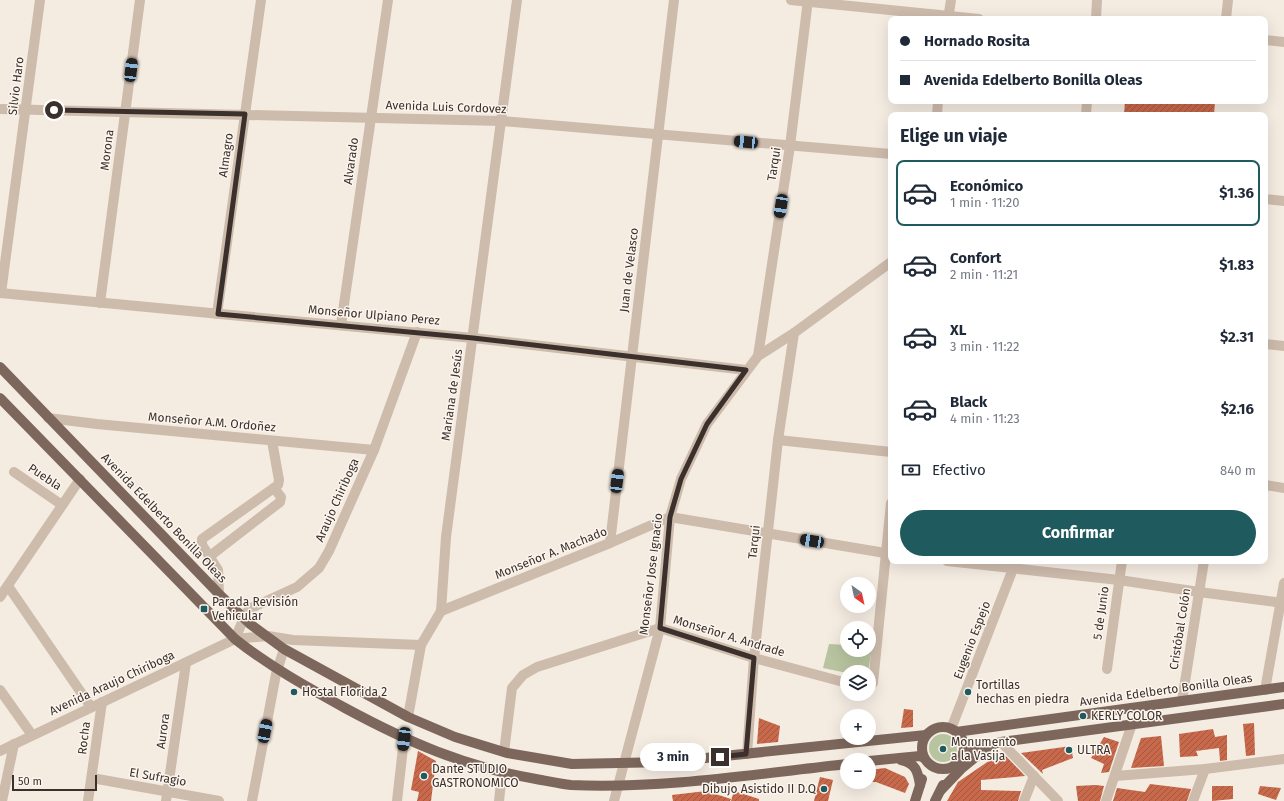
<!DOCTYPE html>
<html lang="es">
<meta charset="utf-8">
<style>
:root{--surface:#fff;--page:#f6f6f7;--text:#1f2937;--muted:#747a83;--line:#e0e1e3;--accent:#1f5a5e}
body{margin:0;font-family:"Fira Sans",sans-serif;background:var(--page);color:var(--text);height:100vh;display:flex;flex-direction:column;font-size:15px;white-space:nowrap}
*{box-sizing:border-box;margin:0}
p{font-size:13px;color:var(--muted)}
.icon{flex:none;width:22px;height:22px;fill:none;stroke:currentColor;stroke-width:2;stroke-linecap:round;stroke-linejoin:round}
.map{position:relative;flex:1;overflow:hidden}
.details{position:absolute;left:888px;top:112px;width:380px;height:452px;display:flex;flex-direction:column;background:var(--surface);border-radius:8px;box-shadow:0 4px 16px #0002}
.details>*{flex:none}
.hud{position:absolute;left:888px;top:16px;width:380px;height:88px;border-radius:8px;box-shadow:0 4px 16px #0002;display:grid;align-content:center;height:88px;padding:0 12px;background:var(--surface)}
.needle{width:26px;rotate:147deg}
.tools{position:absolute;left:840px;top:577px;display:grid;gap:8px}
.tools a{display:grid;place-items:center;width:36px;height:36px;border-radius:50%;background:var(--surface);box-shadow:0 4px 16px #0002;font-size:20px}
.scale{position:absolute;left:12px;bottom:10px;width:85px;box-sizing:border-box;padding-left:4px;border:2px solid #3b302b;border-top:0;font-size:11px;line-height:14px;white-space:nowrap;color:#3b302b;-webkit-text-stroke:3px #fbf5ee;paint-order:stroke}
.end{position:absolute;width:18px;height:18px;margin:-9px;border:5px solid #3b302b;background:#fff;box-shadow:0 0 0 2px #fff}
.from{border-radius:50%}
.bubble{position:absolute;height:28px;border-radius:14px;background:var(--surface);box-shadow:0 4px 16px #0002;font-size:13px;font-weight:700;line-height:28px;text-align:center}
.car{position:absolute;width:12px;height:24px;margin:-12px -6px;border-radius:5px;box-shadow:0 0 3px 1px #0007;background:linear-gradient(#222 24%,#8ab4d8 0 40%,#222 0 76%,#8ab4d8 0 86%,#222 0)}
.hud b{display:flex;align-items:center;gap:14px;height:38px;font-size:15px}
.hud b+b{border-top:1px solid var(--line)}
.hud i{width:10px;height:10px;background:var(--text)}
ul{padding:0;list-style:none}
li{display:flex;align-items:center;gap:12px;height:66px;margin:0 8px 6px;padding:0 4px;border:2px solid transparent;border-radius:8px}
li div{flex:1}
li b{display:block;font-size:15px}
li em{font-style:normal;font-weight:700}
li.on{border-color:var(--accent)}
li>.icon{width:36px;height:36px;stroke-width:1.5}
h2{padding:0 12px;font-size:18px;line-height:48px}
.pay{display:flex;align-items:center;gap:10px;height:44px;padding:0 12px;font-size:15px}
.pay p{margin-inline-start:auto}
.action{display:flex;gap:8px;margin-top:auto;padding:8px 12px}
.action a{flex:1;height:46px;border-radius:24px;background:var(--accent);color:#fff;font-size:16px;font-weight:700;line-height:46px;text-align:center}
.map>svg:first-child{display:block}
.green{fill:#b8c4a0}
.building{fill:url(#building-hatch)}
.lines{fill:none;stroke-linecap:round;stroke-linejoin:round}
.minor{stroke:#cdbbac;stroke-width:10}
.major{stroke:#7d675c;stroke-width:10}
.route{stroke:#3b302b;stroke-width:5}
.poi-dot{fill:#1f5a5e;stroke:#fbf5ee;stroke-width:1.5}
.labels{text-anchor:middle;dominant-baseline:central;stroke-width:3;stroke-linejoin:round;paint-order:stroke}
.street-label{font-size:12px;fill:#3b302b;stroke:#fbf5ee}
.poi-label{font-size:12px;fill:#3b302b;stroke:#fbf5ee;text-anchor:start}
</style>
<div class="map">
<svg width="1284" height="801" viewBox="0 0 1284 801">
<defs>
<pattern id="building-hatch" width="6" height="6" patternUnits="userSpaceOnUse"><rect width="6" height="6" fill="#c8694b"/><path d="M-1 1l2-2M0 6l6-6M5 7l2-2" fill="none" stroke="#a4573f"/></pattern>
</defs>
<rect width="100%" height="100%" fill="#f4ebe1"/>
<g class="green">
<polygon points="829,644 847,645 847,650 869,650 869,648 872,648 868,672 847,673 823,668"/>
<circle cx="943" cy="748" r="14"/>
</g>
<g class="building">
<polygon points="1125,101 1215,101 1214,115 1124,115"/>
<polygon points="904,709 913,710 913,727 901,728"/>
<polygon points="759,718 780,726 778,742 757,744"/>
<polygon points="1254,723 1255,755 1246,756 1243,724"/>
<polygon points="1213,729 1215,737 1227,735 1227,760 1220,761 1219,748 1196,751 1198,756 1180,757 1179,734"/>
<polygon points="1161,736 1164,766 1131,768 1141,738"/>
<polygon points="1104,737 1119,742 1109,772 1101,773 1104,764 1091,758"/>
<polygon points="1071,746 1073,758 1042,770 1043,774 1021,753"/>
<polygon points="418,751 436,761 431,801 417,801 419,792 411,790"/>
<polygon points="1002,752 1025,776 981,780 981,790 1021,791 1018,801 947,801 958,782"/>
<polygon points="885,768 905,777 909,784 905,793 876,782 869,782 869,770"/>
<polygon points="820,777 833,780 828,801 814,801"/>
<polygon points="1150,784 1191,789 1187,801 1113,801 1117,788 1145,792"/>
<polygon points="1096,785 1104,786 1100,801 1078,801 1076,786"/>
<polygon points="1212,786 1233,786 1233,799 1212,801"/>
<polygon points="1260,786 1281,788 1276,800 1258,794"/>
<polygon points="706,791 731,799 730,801 673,801 672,795"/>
<polygon points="734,791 759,799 759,801 731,801"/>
</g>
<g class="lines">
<g class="minor">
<polyline points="791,0 979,19"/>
<polyline points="948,19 951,0"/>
<polyline points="1096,19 1097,0"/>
<polyline points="1226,19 1228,0"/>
<polyline points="1265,40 1284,42"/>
<polyline points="0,109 501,121 891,154"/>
<polyline points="937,115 938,101"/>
<polyline points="1086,115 1087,101"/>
<polyline points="1265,199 1284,201"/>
<polyline points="0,293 473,338 746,370"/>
<polyline points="1,293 40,0"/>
<polyline points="100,303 140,0"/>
<polyline points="217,314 261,0"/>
<polyline points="341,325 388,0"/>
<polyline points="1265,344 1284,346"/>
<polyline points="758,356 790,146 808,0"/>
<polyline points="48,418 97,424 374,450"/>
<polyline points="778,440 891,452"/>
<polyline points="14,472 62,505"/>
<polyline points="1265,485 1284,488"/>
<polyline points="610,543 674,0"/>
<polyline points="210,556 280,502 281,497 274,488"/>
<polyline points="947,561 1119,580 1199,592 1284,603"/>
<polyline points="8,586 91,707"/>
<polyline points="219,594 218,570 202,545 202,539 278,485 279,480 272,441"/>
<polyline points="0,597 80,479"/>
<polyline points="441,611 610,543 670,517 891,554"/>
<polyline points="235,639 246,613 251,608 297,587 319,568 329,551 374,450 417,332"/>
<polyline points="1107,669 1122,561"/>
<polyline points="869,687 873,683 891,503"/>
<polyline points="0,690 32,735"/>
<polyline points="1265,690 1284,583"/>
<polyline points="1182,701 1204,561"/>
<polyline points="408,717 421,645 441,611 446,537 517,0"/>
<polyline points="951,729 1016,561"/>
<polyline points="1001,742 1058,801"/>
<polyline points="0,751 235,639 268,636 293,640 421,645"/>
<polyline points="504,752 512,688 523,675 537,667 660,628 754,658 847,683"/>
<polyline points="747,754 754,658 778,440 794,333"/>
<polyline points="1115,776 1205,769 1284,759"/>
<polyline points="92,778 219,801"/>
<polyline points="2,801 14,744"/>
<polyline points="88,801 102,702"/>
<polyline points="166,801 186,663"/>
<polyline points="252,801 276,674 284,649"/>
<polyline points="397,801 404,739"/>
<polyline points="499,801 502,774"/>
<polyline points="614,801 660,628 670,517 681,479 707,424 758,356 794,333 891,262"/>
<polyline points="1024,801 1034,776"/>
<polyline points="1106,801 1132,724"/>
<polyline points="1193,801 1205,769"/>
</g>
<g class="major">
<polyline points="0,367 219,594 250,624 284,649 408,717 455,737 507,753 572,764 667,762 926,735"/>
<path d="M0 398 235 639C269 666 307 687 345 708 408 742 465 767 536 779 548 781 560 784 571 785 663 789 756 774 847 764"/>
<circle cx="943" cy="748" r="21"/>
<polyline points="956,732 1284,687"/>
<polyline points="963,753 1001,742 1284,704"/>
<path d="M901 760C916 763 918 772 920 785"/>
<polyline points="869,761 920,756 924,758"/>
<polyline points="941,790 962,768 988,747"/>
<polyline points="915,801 922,779"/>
<polyline points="935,801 943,785"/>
</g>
</g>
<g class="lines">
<polyline class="route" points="54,110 245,114 218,314 473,338 746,370 707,424 681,479 670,517 660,628 754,658 746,754 720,757"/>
</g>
<g class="poi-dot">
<rect x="200" y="605" width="8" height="8" rx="2"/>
<circle cx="294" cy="692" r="4"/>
<circle cx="968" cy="692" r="4"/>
<circle cx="1083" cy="716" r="4"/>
<circle cx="943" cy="749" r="4"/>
<circle cx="1069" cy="750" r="4"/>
<circle cx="424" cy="776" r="4"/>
<circle cx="824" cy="789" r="4"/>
</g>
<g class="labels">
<g class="street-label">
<text transform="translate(16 86) rotate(-83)">Silvio Haro</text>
<text transform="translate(446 107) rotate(2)">Avenida Luis Cordovez</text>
<text transform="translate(107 150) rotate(-83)">Morona</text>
<text transform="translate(226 155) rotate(-82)">Almagro</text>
<text transform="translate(351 161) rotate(-82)">Alvarado</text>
<text transform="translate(774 164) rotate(-81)">Tarqui</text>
<text transform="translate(629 270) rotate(-83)">Juan de Velasco</text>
<text transform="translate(374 315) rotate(5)">Monseñor Ulpiano Perez</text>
<text transform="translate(452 395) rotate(-82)">Mariana de Jesús</text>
<text transform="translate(212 422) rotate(5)">Monseñor A.M. Ordoñez</text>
<text transform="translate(45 477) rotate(34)">Puebla</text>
<text transform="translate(337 500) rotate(-66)">Araujo Chiriboga</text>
<text transform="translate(164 518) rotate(46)">Avenida Edelberto Bonilla Oleas</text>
<text transform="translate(754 542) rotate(-84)">Tarqui</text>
<text transform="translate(551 553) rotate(-22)">Monseñor A. Machado</text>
<text transform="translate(651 574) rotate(-83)">Monseñor Jose Ignacio</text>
<text transform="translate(1101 613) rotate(-82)">5 de Junio</text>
<text transform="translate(1180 629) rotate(-81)">Cristóbal Colón</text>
<text transform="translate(729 636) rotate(17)">Monseñor A. Andrade</text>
<text transform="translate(972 640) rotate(-69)">Eugenio Espejo</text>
<text transform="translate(112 683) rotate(-25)">Avenida Araujo Chiriboga</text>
<text transform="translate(1166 690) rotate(-8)">Avenida Edelberto Bonilla Oleas</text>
<text transform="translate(163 731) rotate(-82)">Aurora</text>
<text transform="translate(84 738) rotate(-83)">Rocha</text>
<text transform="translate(158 777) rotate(10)">El Sufragio</text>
</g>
<g class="poi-label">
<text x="212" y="602">Parada Revisión<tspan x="212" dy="14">Vehicular</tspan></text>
<text x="976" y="685">Tortillas<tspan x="976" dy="14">hechas en piedra</tspan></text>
<text x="302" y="692">Hostal Florida 2</text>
<text x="1091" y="716">KERLY COLOR</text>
<text x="951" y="742">Monumento<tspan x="951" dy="14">a la Vasija</tspan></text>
<text x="1077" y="750">ULTRA</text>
<text x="432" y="769">Dante STUDIO<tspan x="432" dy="14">GASTRONOMICO</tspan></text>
<text x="816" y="789" text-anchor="end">Dibujo Asistido II D.Q</text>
</g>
</g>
</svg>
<div class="tools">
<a><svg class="needle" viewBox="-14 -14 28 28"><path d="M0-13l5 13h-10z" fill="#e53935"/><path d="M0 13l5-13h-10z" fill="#747a83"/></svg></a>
<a><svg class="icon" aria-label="locate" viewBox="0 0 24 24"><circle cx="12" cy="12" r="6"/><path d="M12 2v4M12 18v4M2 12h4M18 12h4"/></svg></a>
<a><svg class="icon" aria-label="layers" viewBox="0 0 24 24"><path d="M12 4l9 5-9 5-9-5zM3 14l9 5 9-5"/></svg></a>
<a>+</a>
<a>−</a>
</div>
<div class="scale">50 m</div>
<i class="end from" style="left:54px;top:110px"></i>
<i class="end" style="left:720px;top:757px"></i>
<div class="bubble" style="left:640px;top:743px;width:66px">3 min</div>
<i class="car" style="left:131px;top:70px;rotate:7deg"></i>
<i class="car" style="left:746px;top:142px;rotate:275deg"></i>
<i class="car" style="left:781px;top:206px;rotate:189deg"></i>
<i class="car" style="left:617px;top:481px;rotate:7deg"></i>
<i class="car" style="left:812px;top:541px;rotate:279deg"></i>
<i class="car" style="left:265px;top:731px;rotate:11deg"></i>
<i class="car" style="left:404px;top:739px;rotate:187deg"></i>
<div class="hud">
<b><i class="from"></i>Hornado Rosita</b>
<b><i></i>Avenida Edelberto Bonilla Oleas</b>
</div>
<section class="details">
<h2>Elige un viaje</h2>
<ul>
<li class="on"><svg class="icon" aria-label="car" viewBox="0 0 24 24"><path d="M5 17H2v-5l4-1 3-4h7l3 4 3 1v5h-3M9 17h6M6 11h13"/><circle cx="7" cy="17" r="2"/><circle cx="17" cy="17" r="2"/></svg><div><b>Económico</b><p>1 min · 11:20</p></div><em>$1.36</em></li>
<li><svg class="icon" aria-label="car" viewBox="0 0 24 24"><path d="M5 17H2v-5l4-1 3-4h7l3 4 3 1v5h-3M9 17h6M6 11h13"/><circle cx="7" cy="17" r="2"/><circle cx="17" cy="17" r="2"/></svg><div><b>Confort</b><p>2 min · 11:21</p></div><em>$1.83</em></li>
<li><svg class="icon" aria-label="car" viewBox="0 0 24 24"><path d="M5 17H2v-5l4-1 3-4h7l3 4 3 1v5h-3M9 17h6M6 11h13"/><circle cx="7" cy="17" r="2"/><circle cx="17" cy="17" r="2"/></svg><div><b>XL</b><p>3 min · 11:22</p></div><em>$2.31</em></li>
<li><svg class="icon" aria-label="car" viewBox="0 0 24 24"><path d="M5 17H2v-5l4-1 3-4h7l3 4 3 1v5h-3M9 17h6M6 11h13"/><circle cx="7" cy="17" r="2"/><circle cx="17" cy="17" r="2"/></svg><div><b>Black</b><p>4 min · 11:23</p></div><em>$2.16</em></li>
</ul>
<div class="pay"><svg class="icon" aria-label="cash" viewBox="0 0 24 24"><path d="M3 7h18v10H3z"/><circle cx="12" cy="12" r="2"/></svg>Efectivo<p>840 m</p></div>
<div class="action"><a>Confirmar</a></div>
</section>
</div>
